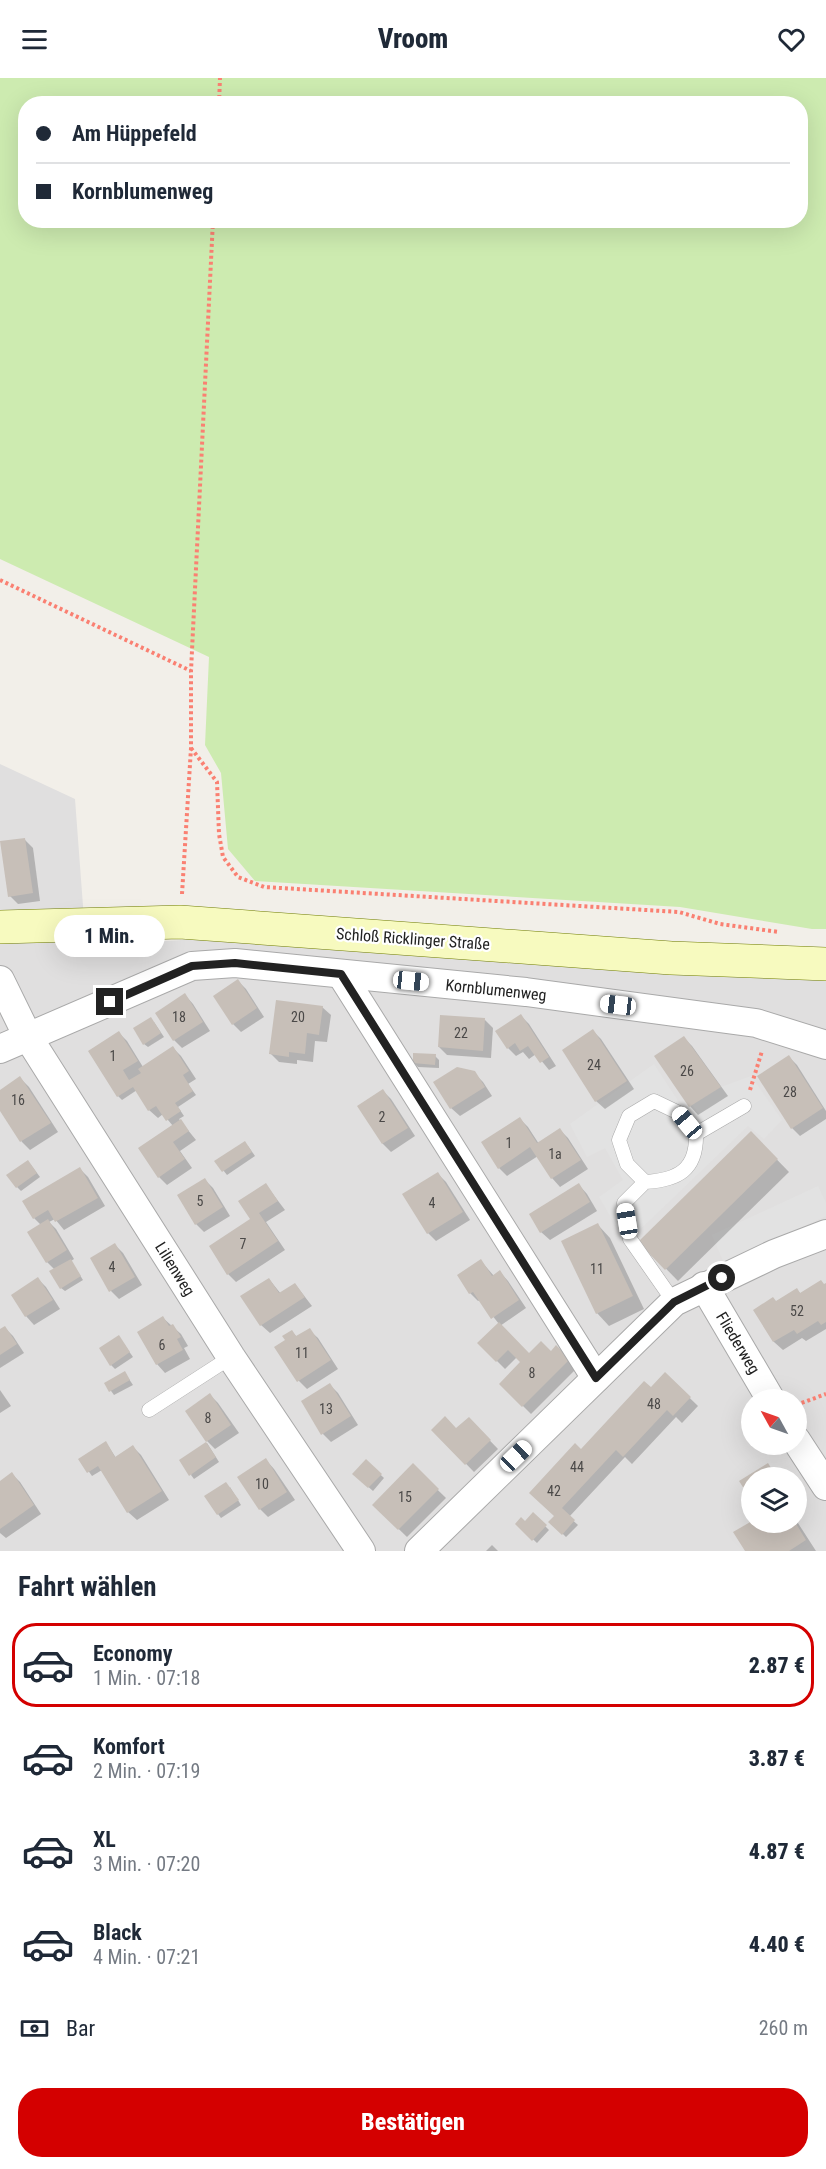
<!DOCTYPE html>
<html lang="de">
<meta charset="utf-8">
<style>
:root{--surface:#fff;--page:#f6f6f7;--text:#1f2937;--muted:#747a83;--line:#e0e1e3;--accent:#d40000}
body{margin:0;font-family:"Roboto Condensed",sans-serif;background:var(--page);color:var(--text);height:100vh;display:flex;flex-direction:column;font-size:22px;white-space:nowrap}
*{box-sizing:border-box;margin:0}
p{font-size:20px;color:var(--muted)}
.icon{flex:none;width:33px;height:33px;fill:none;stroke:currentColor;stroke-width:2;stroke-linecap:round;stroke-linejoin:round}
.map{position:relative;height:1473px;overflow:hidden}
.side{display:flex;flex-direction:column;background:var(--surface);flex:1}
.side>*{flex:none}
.hud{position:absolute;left:18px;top:18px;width:790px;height:132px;border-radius:24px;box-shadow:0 6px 24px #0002;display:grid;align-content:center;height:132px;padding:0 18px;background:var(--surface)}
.needle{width:39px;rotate:310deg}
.fabs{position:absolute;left:741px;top:1311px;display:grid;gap:12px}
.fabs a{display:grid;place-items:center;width:66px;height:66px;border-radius:50%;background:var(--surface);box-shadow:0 6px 24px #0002;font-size:30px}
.end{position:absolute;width:27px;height:27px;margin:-14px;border:8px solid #222;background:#fff;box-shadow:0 0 0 3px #fff}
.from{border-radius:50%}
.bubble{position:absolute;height:42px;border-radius:21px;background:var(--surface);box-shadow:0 6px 24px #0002;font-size:20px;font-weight:800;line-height:42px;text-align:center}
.car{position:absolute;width:18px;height:36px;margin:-18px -9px;border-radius:8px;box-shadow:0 0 4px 2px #0007;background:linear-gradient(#fff 24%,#345 0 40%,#fff 0 76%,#345 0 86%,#fff 0)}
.hud b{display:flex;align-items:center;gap:21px;height:57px;font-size:22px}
.hud b+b{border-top:2px solid var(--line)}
.hud i{width:15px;height:15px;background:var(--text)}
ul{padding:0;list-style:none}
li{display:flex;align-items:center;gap:18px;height:84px;margin:0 12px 9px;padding:0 6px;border:3px solid transparent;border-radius:24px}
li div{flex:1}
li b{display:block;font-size:22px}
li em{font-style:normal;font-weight:800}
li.selected{border-color:var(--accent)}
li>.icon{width:54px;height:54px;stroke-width:1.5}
h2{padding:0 18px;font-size:27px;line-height:72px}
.pay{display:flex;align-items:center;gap:15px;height:66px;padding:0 18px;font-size:22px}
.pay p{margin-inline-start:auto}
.cta{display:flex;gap:12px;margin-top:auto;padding:12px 18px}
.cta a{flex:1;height:69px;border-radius:24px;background:var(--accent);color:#fff;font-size:24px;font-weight:800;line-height:69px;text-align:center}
header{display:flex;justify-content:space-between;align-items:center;height:78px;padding:0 18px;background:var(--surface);font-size:27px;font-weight:800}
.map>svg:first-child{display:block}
.residential{fill:#e0dfdf;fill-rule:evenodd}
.grass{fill:#cdebb0;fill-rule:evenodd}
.parking{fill:#e2e2e2}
.shadow{fill:#0003}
.building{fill:#c7bfb8}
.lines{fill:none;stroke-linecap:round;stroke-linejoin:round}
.lane-casing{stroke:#a9a9a9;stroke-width:15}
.street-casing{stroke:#a9a9a9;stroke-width:30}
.secondary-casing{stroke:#707d05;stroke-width:34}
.path{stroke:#fa8072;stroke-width:4;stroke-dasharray:3 3;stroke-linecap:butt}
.lane{stroke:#fff;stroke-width:14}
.street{stroke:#fff;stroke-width:28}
.secondary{stroke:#f7fabf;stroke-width:33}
.route{stroke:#222;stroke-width:8}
.labels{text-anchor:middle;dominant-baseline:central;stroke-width:4.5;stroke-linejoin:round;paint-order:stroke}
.number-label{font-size:14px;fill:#4b4948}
.street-label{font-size:16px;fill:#222;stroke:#fff}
</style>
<header><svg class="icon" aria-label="menu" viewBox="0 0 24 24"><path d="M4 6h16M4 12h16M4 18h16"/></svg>Vroom<svg class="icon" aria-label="heart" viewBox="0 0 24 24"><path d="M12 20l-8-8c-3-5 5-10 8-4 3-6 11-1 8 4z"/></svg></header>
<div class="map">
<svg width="826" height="1473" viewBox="0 0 826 1473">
<rect width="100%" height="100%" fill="#f2efe9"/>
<path class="residential" d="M0 686 75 721 86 868 214 860 826 899V1473H0ZM752 1322H796V1366H752ZM752 1400H796V1444H752Z"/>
<path class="grass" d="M0 0H826V851H812L680 829 255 803 228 771 221 695 205 667 209 579 0 481ZM26 26H801V142H26Z"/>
<g class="parking">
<polygon points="654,986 684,1032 721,1009 751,998 782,1042 764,1061 748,1048 626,1165 599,1119 623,1102 605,1070 587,1079 570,1046"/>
<polygon points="818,1108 826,1125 826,1138 724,1185 712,1157"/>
</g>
<g class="shadow">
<polygon points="24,761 33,770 40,823 18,826 10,818"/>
<polygon points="238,903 246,911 264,939 241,954 233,946"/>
<polygon points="185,917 193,926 210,953 182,970 174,962"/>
<polygon points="322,929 331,937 327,964 315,963 313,984 297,982 297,986 279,984 271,976"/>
<polygon points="521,938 529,946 556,988 549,992 536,976 529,981 523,974 516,978 508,970"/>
<polygon points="485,942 493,950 491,980 447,977 439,969"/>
<polygon points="154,944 164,959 148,969 144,966"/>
<polygon points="593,953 601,961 634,1011 605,1031 596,1023"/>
<polygon points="119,955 127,963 143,989 173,970 181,978 196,1001 188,1006 196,1017 178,1029 184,1038 179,1041 196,1062 180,1073 192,1090 167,1107 159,1099 173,1048 163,1036 158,1040 149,1032 137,1012 122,1022 118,1018"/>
<polygon points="684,960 692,968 728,1018 698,1037 690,1028 656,978"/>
<polygon points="435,978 439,982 439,990 418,989 414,985"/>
<polygon points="789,979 797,987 826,1033 826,1041 800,1058 792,1050"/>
<polygon points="474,995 483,1004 492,1018 460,1038 451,1030"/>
<polygon points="20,1000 29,1009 58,1054 30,1072 22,1064 0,1030 0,1013"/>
<polygon points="383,1013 391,1021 415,1058 391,1074 383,1066 359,1028"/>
<polygon points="520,1041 528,1049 539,1066 560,1052 568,1060 588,1091 560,1109 552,1100 538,1078 507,1098 499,1090"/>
<polygon points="751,1055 789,1094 678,1203 640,1164"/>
<polygon points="248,1068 255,1078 227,1097 216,1083"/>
<polygon points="31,1087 40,1099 21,1113 17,1109"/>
<polygon points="80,1091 88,1099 105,1128 64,1152 55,1141 49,1144 56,1151 74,1181 71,1183 83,1202 65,1213 61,1210 55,1192 47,1184 41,1147 34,1140"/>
<polygon points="437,1095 446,1104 470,1142 436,1163 428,1155"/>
<polygon points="205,1102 213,1110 230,1138 204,1154 196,1146"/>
<polygon points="266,1107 285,1132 266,1144 285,1172 236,1204 228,1196"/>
<polygon points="579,1107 587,1116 597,1133 550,1162 541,1154"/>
<polygon points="598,1147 610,1160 644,1231 609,1248 597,1235"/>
<polygon points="115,1167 123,1175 142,1207 119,1221 111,1213"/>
<polygon points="481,1183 494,1198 500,1194 508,1203 526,1230 500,1248 529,1277 551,1275 556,1269 577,1290 531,1336 501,1306 522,1284 517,1279 505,1291 479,1265 499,1246 480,1222 478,1223 470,1215"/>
<polygon points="38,1201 46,1209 60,1231 34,1247 26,1238 13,1217"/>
<polygon points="269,1201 281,1216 295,1206 312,1228 270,1255 261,1247 243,1219"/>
<polygon points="826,1206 826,1251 806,1263 802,1260 783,1272 774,1264 755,1232 777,1225 797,1212 801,1216"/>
<polygon points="163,1240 181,1256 188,1268 184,1270 190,1281 165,1295 157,1286"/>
<polygon points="5,1250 13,1258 24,1275 0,1290 0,1252"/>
<polygon points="309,1252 318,1260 338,1291 307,1311 299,1303 276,1269 287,1262 292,1254 297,1259"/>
<polygon points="119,1259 133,1279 115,1291 111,1287"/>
<polygon points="125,1295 133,1307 114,1317 106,1306"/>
<polygon points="665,1296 698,1328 682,1345 676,1339 632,1386 625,1379 569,1439 578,1447 566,1459 551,1444 556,1438 581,1373 651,1311"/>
<polygon points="330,1307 338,1315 358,1347 331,1364 323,1356"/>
<polygon points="0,1312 11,1328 0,1335"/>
<polygon points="210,1317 218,1325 239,1355 215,1371 207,1363"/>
<polygon points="469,1341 498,1371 474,1394 433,1352 457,1352"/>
<polygon points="207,1365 219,1384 194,1401 191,1397"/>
<polygon points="109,1369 116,1380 133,1369 141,1377 169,1422 137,1442 128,1434 102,1392 92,1398 80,1381"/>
<polygon points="266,1382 274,1391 295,1422 268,1439 260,1431"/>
<polygon points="366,1383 384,1400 373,1413 354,1396"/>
<polygon points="413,1388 446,1420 407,1459 374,1427"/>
<polygon points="12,1396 20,1404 41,1436 6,1460 0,1455 0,1404"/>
<polygon points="230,1409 241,1427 221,1440 218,1436"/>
<polygon points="533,1436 549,1452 537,1465 517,1446 525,1445"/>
<polygon points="796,1442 816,1473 747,1473 752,1444 796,1444"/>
<polygon points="492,1467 498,1473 486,1473"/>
</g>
<g class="building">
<polygon points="25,760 33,815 8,819 0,763"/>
<polygon points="238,901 257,930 232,947 213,918"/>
<polygon points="185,915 203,944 173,963 155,935"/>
<polygon points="276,922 323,928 319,957 307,955 305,976 289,974 289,979 269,976"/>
<polygon points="521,936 549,979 540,985 528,968 520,973 515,965 507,971 495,953"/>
<polygon points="440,937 485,940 483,973 438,969"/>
<polygon points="151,939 161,955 143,967 133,950"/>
<polygon points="593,951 627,1003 595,1024 562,972"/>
<polygon points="119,953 138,983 123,992 129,1002 141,995 138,991 173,968 189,993 183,997 193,1013 175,1025 181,1033 166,1043 156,1028 148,1033 133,1009 117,1019 88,973"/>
<polygon points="684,958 721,1009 689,1029 654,978"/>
<polygon points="413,975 436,976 435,987 413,985"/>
<polygon points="789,977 823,1030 791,1051 757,998"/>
<polygon points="457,989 475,993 485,1009 450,1031 433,1004"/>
<polygon points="20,998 51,1045 20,1064 0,1033 0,1012"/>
<polygon points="383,1011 408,1050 382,1066 357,1028"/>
<polygon points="520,1039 537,1065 560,1050 581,1082 551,1101 530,1069 498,1091 481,1064"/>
<polygon points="181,1041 189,1053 173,1064 185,1081 158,1100 138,1070"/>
<polygon points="751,1053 778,1081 665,1192 638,1164"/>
<polygon points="245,1063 252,1074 222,1094 214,1083"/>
<polygon points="28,1082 37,1095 16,1110 6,1097"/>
<polygon points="80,1089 98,1120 55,1144 48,1132 33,1141 22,1123"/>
<polygon points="438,1094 463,1134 427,1156 402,1116"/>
<polygon points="205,1100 223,1129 195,1147 177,1117"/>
<polygon points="266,1105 278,1123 259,1135 278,1163 227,1197 209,1168 250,1141 238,1123"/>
<polygon points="579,1105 590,1124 540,1155 529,1136"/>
<polygon points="48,1141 67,1172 46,1185 27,1154"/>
<polygon points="598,1145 633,1218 596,1236 561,1163"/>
<polygon points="115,1165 135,1199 109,1214 90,1180"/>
<polygon points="71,1181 81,1198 60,1211 49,1193"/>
<polygon points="481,1181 492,1198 500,1192 519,1222 491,1241 473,1214 469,1216 457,1197"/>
<polygon points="38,1199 53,1222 25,1239 11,1217"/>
<polygon points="269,1200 279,1215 295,1205 305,1219 260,1248 240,1218"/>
<polygon points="821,1202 824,1206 826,1205 826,1244 821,1247 818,1243 797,1256 794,1252 773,1264 753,1232 773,1219 776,1223 797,1210 800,1215"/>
<polygon points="163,1238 169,1248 173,1246 181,1259 177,1261 183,1272 156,1287 137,1254"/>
<polygon points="499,1244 529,1275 541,1263 551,1273 556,1267 570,1281 522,1329 499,1306 520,1284 508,1272 496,1284 477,1265"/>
<polygon points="5,1248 17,1266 0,1277 0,1251"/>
<polygon points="310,1250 331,1282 297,1304 274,1269 285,1262 282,1258 292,1252 296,1258"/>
<polygon points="119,1257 130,1274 110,1288 99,1270"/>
<polygon points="125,1293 130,1302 109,1314 104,1305"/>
<polygon points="665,1294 691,1319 673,1338 667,1332 623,1379 616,1372 562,1430 575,1442 562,1457 548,1444 554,1438 529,1415 575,1365 581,1371 644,1303 651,1309"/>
<polygon points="330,1305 351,1338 321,1357 301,1323"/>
<polygon points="210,1315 231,1347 206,1364 185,1333"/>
<polygon points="445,1338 456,1350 469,1339 491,1362 465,1387 431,1352"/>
<polygon points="106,1363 115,1379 133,1367 162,1413 127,1435 98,1388 87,1395 78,1381"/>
<polygon points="206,1364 216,1379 189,1398 179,1382"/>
<polygon points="266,1380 287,1414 259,1432 237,1399"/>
<polygon points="366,1381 382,1396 368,1410 352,1396"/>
<polygon points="413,1385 439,1411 398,1452 372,1427"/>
<polygon points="768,1385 777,1400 752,1400 752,1423 739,1403"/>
<polygon points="12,1394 34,1427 0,1451 0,1403"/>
<polygon points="226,1404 239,1422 217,1437 204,1418"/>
<polygon points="533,1434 547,1447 532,1463 515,1446 521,1439 525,1443"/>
<polygon points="752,1443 752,1444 795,1444 806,1462 789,1473 745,1473 733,1454"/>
</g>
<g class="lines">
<g class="lane-casing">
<g id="lane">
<polyline points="645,1104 627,1086 619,1062 629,1038 654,1023 679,1035 696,1056"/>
<path d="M674 1224 630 1161 624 1125 645 1104C678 1102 697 1092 696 1056L744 1028"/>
<polyline points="149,1332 231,1279"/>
</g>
</g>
<g class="street-casing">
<g id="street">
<polyline points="341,896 596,1300"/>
<polyline points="0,902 28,959 231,1279 361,1473"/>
<polyline points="0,971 192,888 235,885 526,914 756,945 826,967"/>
<polyline points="704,1208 771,1322"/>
<polyline points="796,1362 826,1408"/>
<polyline points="419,1473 674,1224 774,1176 826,1156"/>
</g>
</g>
<g class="secondary-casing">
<polyline id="secondary" points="0,849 180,844 671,880 826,886"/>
</g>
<g class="path">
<polyline points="219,26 220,0"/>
<polyline points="0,502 191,593"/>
<polyline points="191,670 217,704 219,756 223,779 238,799 264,809 679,834 720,846 779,854"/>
<polyline points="182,816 191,670 191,593 213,142"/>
<polyline points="750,1012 762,973"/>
<polyline points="796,1327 826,1316"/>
</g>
<use href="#lane" class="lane"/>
<use href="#street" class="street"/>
<use href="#secondary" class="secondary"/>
</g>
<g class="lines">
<polyline class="route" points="110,924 192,888 235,885 341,896 596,1300 674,1224 722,1200"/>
</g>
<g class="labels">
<g class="number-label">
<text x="179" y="939">18</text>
<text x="298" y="939">20</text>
<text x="461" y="955">22</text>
<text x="113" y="978">1</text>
<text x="594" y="987">24</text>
<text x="687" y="993">26</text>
<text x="790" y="1014">28</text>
<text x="18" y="1022">16</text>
<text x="382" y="1039">2</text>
<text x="509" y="1065">1</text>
<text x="555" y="1076">1a</text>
<text x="200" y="1123">5</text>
<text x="432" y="1125">4</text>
<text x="243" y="1166">7</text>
<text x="112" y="1189">4</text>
<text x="597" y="1191">11</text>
<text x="797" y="1233">52</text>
<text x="162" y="1267">6</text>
<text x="302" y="1275">11</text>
<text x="532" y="1295">8</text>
<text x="654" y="1326">48</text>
<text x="326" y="1331">13</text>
<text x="208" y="1340">8</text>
<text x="577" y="1389">44</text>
<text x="262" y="1406">10</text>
<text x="554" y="1413">42</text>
<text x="405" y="1419">15</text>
</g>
<g class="street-label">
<text transform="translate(413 861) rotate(4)">Schloß Ricklinger Straße</text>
<text transform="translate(496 912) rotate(6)">Kornblumenweg</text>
<text transform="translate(175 1191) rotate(58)">Lilienweg</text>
<text transform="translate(738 1265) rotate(59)">Fliederweg</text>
</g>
</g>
</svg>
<div class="fabs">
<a><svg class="needle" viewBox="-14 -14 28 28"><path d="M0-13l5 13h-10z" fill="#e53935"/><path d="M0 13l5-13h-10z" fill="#747a83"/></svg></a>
<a><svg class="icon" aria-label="layers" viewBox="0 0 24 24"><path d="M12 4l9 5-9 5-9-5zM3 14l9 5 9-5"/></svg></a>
</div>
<i class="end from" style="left:722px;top:1200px"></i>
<i class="end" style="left:110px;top:924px"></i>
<div class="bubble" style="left:54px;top:837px;width:111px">1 Min.</div>
<i class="car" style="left:411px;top:903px;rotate:96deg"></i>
<i class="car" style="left:618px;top:927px;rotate:277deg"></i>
<i class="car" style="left:687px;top:1045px;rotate:320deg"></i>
<i class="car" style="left:627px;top:1143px;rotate:351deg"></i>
<i class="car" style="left:516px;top:1378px;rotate:46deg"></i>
<div class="hud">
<b><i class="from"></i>Am Hüppefeld</b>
<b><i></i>Kornblumenweg</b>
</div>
</div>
<section class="side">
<h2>Fahrt wählen</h2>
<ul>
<li class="selected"><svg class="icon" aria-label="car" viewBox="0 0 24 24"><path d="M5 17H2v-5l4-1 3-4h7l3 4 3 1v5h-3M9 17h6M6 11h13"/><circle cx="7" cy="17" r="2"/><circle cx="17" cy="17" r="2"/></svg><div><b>Economy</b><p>1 Min. · 07:18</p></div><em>2.87 €</em></li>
<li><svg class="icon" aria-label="car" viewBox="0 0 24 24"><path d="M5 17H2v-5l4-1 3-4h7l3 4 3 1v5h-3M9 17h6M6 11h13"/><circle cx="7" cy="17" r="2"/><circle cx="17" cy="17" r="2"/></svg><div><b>Komfort</b><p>2 Min. · 07:19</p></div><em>3.87 €</em></li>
<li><svg class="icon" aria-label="car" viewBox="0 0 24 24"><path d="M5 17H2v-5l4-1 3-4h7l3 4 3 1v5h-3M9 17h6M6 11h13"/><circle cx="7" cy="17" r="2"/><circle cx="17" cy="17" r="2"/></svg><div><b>XL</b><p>3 Min. · 07:20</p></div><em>4.87 €</em></li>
<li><svg class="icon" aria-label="car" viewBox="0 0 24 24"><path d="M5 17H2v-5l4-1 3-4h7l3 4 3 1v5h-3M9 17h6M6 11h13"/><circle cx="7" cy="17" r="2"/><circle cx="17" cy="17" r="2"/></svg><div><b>Black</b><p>4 Min. · 07:21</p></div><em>4.40 €</em></li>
</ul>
<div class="pay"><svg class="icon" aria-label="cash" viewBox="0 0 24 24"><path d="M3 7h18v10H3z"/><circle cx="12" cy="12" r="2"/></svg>Bar<p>260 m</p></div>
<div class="cta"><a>Bestätigen</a></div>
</section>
